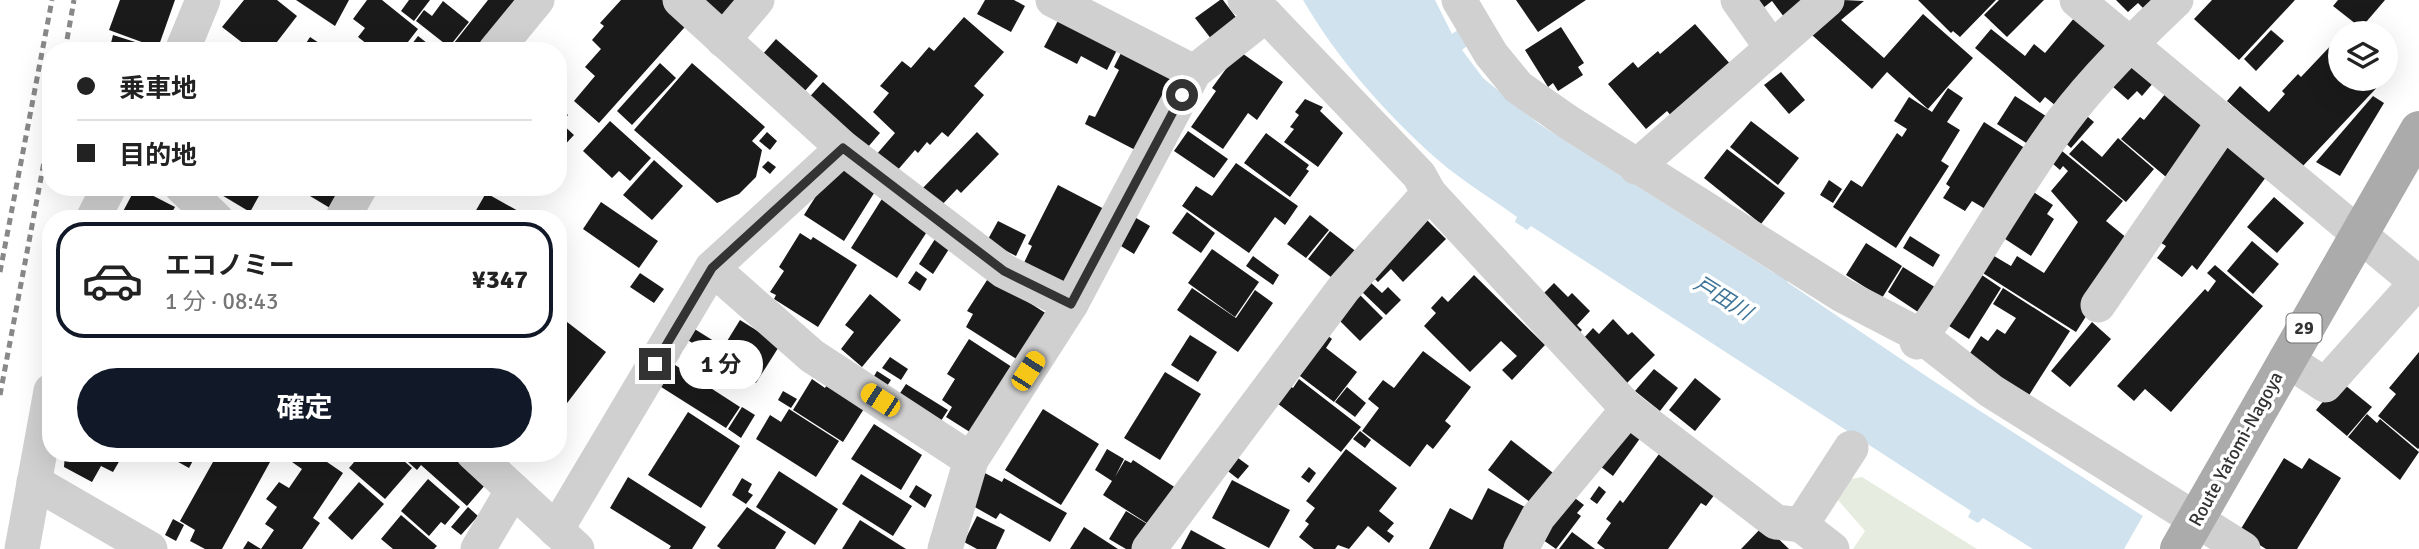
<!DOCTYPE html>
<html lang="ja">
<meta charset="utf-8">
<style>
:root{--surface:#fff;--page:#f2f2f2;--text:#222;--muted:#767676;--line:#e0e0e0;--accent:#111827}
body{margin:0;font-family:Signika,"Noto Sans JP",sans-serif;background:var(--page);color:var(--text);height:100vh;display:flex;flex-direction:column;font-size:26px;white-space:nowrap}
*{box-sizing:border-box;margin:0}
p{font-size:23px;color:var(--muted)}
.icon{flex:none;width:38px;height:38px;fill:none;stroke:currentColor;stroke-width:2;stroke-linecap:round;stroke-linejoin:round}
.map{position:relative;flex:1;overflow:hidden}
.details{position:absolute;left:42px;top:210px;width:525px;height:252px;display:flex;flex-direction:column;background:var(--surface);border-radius:28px;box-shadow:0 7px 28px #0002}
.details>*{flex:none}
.hud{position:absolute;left:42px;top:42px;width:525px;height:154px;border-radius:28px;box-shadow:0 7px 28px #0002;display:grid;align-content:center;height:154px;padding:0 35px;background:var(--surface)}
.controls{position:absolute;left:2328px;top:21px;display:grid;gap:14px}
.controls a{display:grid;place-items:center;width:70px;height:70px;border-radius:50%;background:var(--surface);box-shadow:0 7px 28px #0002;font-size:35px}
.end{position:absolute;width:32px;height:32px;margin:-16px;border:9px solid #333;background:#fff;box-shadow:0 0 0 4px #fff}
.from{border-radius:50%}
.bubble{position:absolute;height:49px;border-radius:24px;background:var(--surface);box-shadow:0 7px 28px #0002;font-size:23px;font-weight:700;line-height:49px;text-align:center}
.car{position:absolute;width:21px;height:42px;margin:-21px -10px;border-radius:9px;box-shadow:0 0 5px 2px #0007;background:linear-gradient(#f5c518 24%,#345 0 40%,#f5c518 0 76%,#345 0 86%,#f5c518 0)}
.hud b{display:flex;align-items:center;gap:24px;height:66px;font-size:26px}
.hud b+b{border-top:2px solid var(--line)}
.hud i{width:18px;height:18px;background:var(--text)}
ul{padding:12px 0 0;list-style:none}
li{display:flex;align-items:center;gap:21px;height:116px;margin:0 14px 10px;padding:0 21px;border:4px solid var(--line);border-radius:28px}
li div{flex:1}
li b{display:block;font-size:26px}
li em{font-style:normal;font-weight:700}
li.on{border-color:var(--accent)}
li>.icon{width:63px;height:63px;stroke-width:1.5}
.cta{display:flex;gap:14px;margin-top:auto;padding:14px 35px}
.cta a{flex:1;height:80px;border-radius:42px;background:var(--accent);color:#fff;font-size:28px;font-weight:700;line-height:80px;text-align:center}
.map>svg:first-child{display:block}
.green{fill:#e6ecdf}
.water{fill:#cfe2ee}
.pier{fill:#fff}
.building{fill:#1a1a1a}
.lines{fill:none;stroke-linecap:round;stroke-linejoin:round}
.minor{stroke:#d0d0d0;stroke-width:35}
.primary{stroke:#ababab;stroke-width:38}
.rail{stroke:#888;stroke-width:5;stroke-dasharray:7 5;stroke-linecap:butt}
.route{stroke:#333;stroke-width:9}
.labels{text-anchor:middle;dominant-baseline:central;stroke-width:7;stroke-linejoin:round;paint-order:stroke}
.shield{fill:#fff;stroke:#707070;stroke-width:2}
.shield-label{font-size:18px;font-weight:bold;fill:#333}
.street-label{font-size:19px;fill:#333;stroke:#fff}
.water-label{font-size:21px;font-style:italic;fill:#3f7597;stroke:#fff}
</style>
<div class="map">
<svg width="2419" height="549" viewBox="0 0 2419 549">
<rect width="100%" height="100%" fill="#fff"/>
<polygon class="green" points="1862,477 1977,549 1853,549 1865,531 1831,492 1840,481"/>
<path class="water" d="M1303 0H1435L1452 34 1459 29 1468 45 1462 50 1483 78 1539 124 1774 273 1790 275 1787 282 1932 380 2194 549H2033L1983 518 1978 523 1968 517 1971 511 1531 226 1527 230 1515 222 1517 217C1491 198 1462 181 1438 160 1385 113 1339 61 1303 0Z"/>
<polygon class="pier" points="2144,514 2196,546 2197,549 2124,549"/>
<g class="building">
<polygon points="120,0 175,0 158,48 109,30"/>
<polygon points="244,0 277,0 297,16 270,51 253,51 222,27"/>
<polygon points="296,0 349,0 335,26"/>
<polygon points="367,0 382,0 418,29 401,51 376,51 358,37 365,28 353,19"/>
<polygon points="409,0 430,0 414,21 401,11"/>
<polygon points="488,0 520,0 487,51 464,51 454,43"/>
<polygon points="621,0 671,0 692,19 599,123 574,101 595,76 585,67 601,49 592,40 604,26 600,23"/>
<polygon points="693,0 749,0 724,28"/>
<polygon points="985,0 1014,0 1025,6 1011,32 977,14"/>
<polygon points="1220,0 1223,0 1238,20 1212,40 1195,18"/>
<polygon points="1516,0 1586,0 1538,32"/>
<polygon points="1748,0 1805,0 1784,17 1772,1 1758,12"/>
<polygon points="1843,0 1864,1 1841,20 1884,58 1923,14 1973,58 1928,109 1887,72 1872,89 1812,35"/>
<polygon points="1918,0 1996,0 1960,37 1953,31 1951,33"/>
<polygon points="1999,0 2044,0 2007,37 1984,15"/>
<polygon points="2116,0 2158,0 2146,11 2138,3 2128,12"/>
<polygon points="2212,0 2295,0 2239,60 2194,19"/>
<polygon points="2338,0 2385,0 2361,28 2333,6"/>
<polygon points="443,1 469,22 449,47 416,21 424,10 432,16"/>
<polygon points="1061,15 1120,44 1107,70 1081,56 1077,64 1044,47"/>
<polygon points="964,17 1004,52 974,86 984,95 948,137 942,132 930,145 927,142 918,153 915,150 896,172 876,155 895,133 873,112 889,93 880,86 902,61 911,68 929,47 934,51"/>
<polygon points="2075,17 2113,48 2061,110 2045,97 2040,103 1975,48 1991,29 2025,56 2034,44 2045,53"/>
<polygon points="1695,24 1732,66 1673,118 1667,111 1646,129 1608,84 1633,62 1638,68 1658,51 1660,54"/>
<polygon points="1561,27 1584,63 1578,67 1583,75 1558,91 1553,83 1548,87 1525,50"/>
<polygon points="2271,30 2284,41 2256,71 2244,59"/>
<polygon points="113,35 151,47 150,51 109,51"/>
<polygon points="418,36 427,43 421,51 412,44"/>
<polygon points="310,37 331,51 301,51"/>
<polygon points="776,39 818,76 797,100 755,63"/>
<polygon points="2337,39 2340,79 2383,81 2302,167 2227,101 2240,86 2269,112 2285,94 2282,91 2298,74 2301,77"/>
<polygon points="1123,49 1178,72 1143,154 1085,124 1089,115 1095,117 1119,70 1114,67"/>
<polygon points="1239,51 1283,82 1257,120 1248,113 1223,149 1191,127 1216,91 1212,88"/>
<polygon points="2132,62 2154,82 2142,96 2137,91 2128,100 2112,86"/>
<polygon points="660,63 676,78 632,125 617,111"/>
<polygon points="692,63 765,127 752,141 762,150 756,177 739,194 717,203 634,130"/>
<polygon points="1781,72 1805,100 1789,114 1764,85"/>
<polygon points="823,82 880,133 862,154 804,103"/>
<polygon points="1948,88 1963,98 1947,122 1960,130 1941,161 1949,166 1896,248 1833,207 1851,180 1862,187 1897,133 1902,137 1907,129 1894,121 1909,97 1932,112"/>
<polygon points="2166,93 2210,130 2172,182 2121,139 2140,117 2144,120"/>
<polygon points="2015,96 2052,120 2034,148 1997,124"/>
<polygon points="2373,96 2384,103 2340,176 2316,162"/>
<polygon points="1305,99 1323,107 1320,111 1343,133 1318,167 1284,142 1294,129 1290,127 1299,115 1295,112"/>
<polygon points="558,106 568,115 561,123 574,135 558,152"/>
<polygon points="2082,112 2094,122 2071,148 2060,138"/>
<polygon points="610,121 651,158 630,181 619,171 612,178 583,151"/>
<polygon points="1751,121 1799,158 1778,185 1730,147"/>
<polygon points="1984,122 2031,152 1992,213 1972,201 1965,211 1943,198 1950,187 1946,184"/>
<polygon points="1188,131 1228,159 1214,178 1174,151"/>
<polygon points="767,132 777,141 770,150 759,141"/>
<polygon points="977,132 999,154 961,193 957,189 938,209 919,192"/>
<polygon points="1266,133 1309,165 1306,169 1309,171 1290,197 1244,163"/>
<polygon points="2118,138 2154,169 2126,202 2069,154 2082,140 2102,157"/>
<polygon points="2224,140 2269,173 2197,270 2192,265 2182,277 2157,258 2166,246 2152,237"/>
<polygon points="1727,149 1785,193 1761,224 1704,178"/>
<polygon points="2062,151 2123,201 2106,221 2133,243 2076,332 1978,270 1989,253 2011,266 2017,256 2044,273 2078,222 2051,191 2068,171 2063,166 2060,170 2052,163"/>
<polygon points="654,160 683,186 652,220 623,195"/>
<polygon points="768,161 776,167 770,174 762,167"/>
<polygon points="1236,163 1298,206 1285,225 1275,217 1249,253 1182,206 1196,186 1212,196"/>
<polygon points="836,164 876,190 844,241 804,215"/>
<polygon points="1829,180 1842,189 1833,203 1820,195"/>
<polygon points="1058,185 1110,212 1069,292 1022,267 1032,246 1028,244"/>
<polygon points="136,187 175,207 168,219 119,219"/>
<polygon points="217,187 264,187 250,212 215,191"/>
<polygon points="295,187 342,187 330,208"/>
<polygon points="2029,189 2053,205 2047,214 2054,219 2031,256 1999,235"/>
<polygon points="486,193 527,216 526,219 471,219"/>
<polygon points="885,194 932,224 897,278 851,248"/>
<polygon points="2274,197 2304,223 2277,253 2247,227"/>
<polygon points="601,202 658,241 639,268 583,229"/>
<polygon points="1187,212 1215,233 1201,253 1172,233"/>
<polygon points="1131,215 1150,226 1134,254 1116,243"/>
<polygon points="1310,215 1329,230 1306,258 1287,244"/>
<polygon points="1422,215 1446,239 1403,282 1391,269 1378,282 1367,271"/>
<polygon points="998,221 1026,235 1016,256 987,241"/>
<polygon points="1330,231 1358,253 1336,281 1308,259"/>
<polygon points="800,233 811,240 813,237 857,265 818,327 774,299 776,295 770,292 784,271 779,267"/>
<polygon points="1910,236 1940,255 1933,267 1903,248"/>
<polygon points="935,239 949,249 933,274 919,264"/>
<polygon points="2252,241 2279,264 2253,294 2227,271"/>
<polygon points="1866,243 1902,266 1882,298 1846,275"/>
<polygon points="1212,249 1259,282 1235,317 1188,283"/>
<polygon points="1253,256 1279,275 1273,285 1246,266"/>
<polygon points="2215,265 2263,306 2171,412 2145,389 2134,401 2117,386 2205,289 2208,292 2216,281 2207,273"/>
<polygon points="1903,267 1941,291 1924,316 1888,292"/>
<polygon points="916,271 927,279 920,291 908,283"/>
<polygon points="1976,271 2001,288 1969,339 1943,322"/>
<polygon points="640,273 664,289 654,303 630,287"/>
<polygon points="1474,275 1545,345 1512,380 1502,370 1517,356 1501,341 1470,372 1424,326 1436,313 1431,308 1442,296 1448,302"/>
<polygon points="989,277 1047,314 1018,360 966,327 973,314 967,311"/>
<polygon points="1369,281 1382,293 1388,287 1401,300 1386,315 1360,290"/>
<polygon points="1554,283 1568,297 1572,293 1590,311 1577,325 1582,330 1576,336 1539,298"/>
<polygon points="1192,288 1236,318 1255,290 1273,303 1238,352 1177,310"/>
<polygon points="2003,288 2070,331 2026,400 1965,361 1981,336 1988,341 1997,329 2005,334 2016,318 1993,304"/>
<polygon points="870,294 901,320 862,367 841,349 854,332 845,325"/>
<polygon points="1359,294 1383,318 1360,341 1336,317"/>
<polygon points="558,315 606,352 558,415"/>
<polygon points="1613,319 1628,335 1632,332 1655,355 1627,383 1583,339 1593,328 1599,334"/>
<polygon points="740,320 780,345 756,383 716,359"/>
<polygon points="2092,322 2111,339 2070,387 2051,371"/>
<polygon points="693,328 717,343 710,354 686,339"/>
<polygon points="1322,331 1332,339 1326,348 1357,372 1334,402 1296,373"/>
<polygon points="1190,335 1217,352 1198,382 1171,365"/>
<polygon points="969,339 1015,369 973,434 946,417 952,407 942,400 955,379 947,374"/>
<polygon points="1423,351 1471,387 1445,421 1451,426 1433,449 1427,444 1410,467 1362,431 1379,408 1368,399 1383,380 1394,388"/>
<polygon points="2419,352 2419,448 2418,449 2378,416 2396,394 2389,388"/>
<polygon points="890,357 908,369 901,380 882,368"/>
<polygon points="672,363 740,407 726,428 658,385"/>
<polygon points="1654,369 1678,388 1660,411 1635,391"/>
<polygon points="877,371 891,380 883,392 870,383"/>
<polygon points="1165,372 1201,394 1160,460 1124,438"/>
<polygon points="1695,378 1721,399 1695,431 1669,410"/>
<polygon points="812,379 825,388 830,380 867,404 843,442 793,410"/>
<polygon points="1299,379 1361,427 1341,452 1273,400 1286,383 1293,388"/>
<polygon points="2340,381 2372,407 2347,436 2316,410"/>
<polygon points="906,384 948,410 935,430 893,404"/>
<polygon points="1347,387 1366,403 1355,417 1335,402"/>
<polygon points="783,391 797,399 791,408 778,400"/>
<polygon points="742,407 755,415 741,438 728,429"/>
<polygon points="789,409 839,441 816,477 756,439 770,415 781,422"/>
<polygon points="1043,409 1099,444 1061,505 1005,470"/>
<polygon points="688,412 740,446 701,508 648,475"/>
<polygon points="2367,414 2377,423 2380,419 2419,452 2400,480 2348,437"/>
<polygon points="874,424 922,455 901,490 851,459"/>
<polygon points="1624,424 1641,437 1613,476 1596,463"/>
<polygon points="1360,431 1371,440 1365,448 1353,439"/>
<polygon points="1511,440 1557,476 1535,506 1488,470"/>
<polygon points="1107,449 1124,459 1115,477 1125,460 1131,463 1133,460 1176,488 1156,529 1103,495 1112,481 1095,470"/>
<polygon points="1346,449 1397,488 1379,511 1394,523 1387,531 1394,536 1389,543 1368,526 1349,549 1338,545 1335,549 1314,549 1299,537 1309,524 1305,521 1315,508 1306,501"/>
<polygon points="65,453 124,453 113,472 101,466 92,482 64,467"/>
<polygon points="162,453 197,453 189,468"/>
<polygon points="218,453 275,453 222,549 205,549 190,541 195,530 180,521"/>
<polygon points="298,453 314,453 343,473 313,518 320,523 302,549 243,549 248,541 261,549 274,530 265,524 277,507 266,499 279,482 289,488 302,469 292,462"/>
<polygon points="362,453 395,453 412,468 385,499 349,468"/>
<polygon points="398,453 451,453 486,484 467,506 421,465 417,470"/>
<polygon points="1659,454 1715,494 1706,506 1701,503 1668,549 1605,549 1597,543 1611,523 1606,519 1620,500 1623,503"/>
<polygon points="1234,455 1249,466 1238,479 1224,468"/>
<polygon points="2284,458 2302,469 2309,458 2341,478 2297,549 2266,549 2239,532"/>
<polygon points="1309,467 1316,473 1309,483 1301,477"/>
<polygon points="779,471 838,509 815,545 756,507"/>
<polygon points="981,471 1002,482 1004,478 1067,513 1050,542 1000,513 996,519 964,501"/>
<polygon points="861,474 912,506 893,536 842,504"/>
<polygon points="628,477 706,527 692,549 669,549 671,546 610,508"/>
<polygon points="742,478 752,484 748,492 753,495 746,504 732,495"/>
<polygon points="428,479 460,507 445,525 441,522 429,536 401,511"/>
<polygon points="1232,480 1290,510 1269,548 1212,518"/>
<polygon points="359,482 384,504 352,540 328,518"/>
<polygon points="916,485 932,495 925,508 909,497"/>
<polygon points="1599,486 1606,492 1597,504 1590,499"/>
<polygon points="1488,488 1525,507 1503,549 1429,549 1450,508 1472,520"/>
<polygon points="1567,492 1584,505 1577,513 1581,516 1556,549 1536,535"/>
<polygon points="468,507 478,516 461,535 451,527"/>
<polygon points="747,507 786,532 775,549 721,549 717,546"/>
<polygon points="1126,511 1149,525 1134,549 1126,549 1109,539"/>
<polygon points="401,515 437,546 434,549 393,549 381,539"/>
<polygon points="977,516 1005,530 996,549 977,549 964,542"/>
<polygon points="173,519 184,525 176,541 165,535"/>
<polygon points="860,520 906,549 842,549"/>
<polygon points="1764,525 1789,549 1741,549"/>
<polygon points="1084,527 1118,549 1070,549"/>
<polygon points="1191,530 1226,549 1181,549"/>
<polygon points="1572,532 1595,549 1559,549"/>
</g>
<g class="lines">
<g class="minor">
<polyline points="680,0 843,148 1004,271 1071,304"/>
<polyline points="1053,0 1194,72"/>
<polyline points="1245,0 1266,15 1419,175 1429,193 1628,409 1776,522 1801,525 1832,549"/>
<polyline points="1459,0 1491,54 1518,87 1568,122 1842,295 1921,336 1991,391 2243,549"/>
<polyline points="1738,0 1772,48"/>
<polyline points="2077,0 2419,284"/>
<polyline points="723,40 757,0"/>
<polyline points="182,51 203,0"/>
<polyline points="495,51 537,0"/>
<polyline points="1636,167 1827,0"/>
<polyline points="182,187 216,219"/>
<polyline points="93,219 109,187"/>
<polyline points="342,219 360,187"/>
<polyline points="712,268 812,356 971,460"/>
<polyline points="2098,305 2224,122"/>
<path d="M1917 342C1969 271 2010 192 2062 122 2095 78 2136 38 2176 0"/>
<polyline points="2286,359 2325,385 2419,280"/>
<polyline points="473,453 577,549"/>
<polyline points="34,482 150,549"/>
<polyline points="1801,525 1851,448"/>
<polyline points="556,530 712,268 843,148"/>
<polyline points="22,549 51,391"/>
<polyline points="478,549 513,490"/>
<polyline points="945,549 971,460 1071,304 1194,72 1266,15"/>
<polyline points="1149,549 1344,288 1429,193"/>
<polyline points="1521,549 1538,517 1628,409"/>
</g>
<polyline class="primary" points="2179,549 2419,130"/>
<g class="rail">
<polyline points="65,51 74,0"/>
<polyline points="0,272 52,0"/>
<polyline points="0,395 51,125"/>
</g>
</g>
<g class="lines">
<polyline class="route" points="655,364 712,268 843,148 1004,271 1071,304 1182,95"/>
</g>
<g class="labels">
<rect class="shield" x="2286.5" y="313.5" width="35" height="29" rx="5"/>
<g class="shield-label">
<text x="2304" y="328">29</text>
</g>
<g class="street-label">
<text transform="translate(2236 449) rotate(-61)">Route Yatomi-Nagoya</text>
</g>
<g class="water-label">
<text transform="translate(1723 298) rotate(32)">戸田川</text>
</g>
</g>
</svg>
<div class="controls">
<a><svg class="icon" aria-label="layers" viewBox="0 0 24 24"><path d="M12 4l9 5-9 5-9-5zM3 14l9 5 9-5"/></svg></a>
</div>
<i class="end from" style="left:1182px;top:95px"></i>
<i class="end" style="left:655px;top:364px"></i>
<div class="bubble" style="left:679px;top:340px;width:84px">1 分</div>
<i class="car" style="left:1028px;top:371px;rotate:33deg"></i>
<i class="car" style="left:880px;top:400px;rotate:303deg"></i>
<div class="hud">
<b><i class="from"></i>乗車地</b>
<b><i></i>目的地</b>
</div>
<section class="details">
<ul>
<li class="on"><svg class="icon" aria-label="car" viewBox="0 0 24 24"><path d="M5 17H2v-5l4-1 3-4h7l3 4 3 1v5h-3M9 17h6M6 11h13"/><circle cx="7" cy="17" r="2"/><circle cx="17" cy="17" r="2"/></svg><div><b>エコノミー</b><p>1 分 · 08:43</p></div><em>¥347</em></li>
</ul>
<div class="cta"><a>確定</a></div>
</section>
</div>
